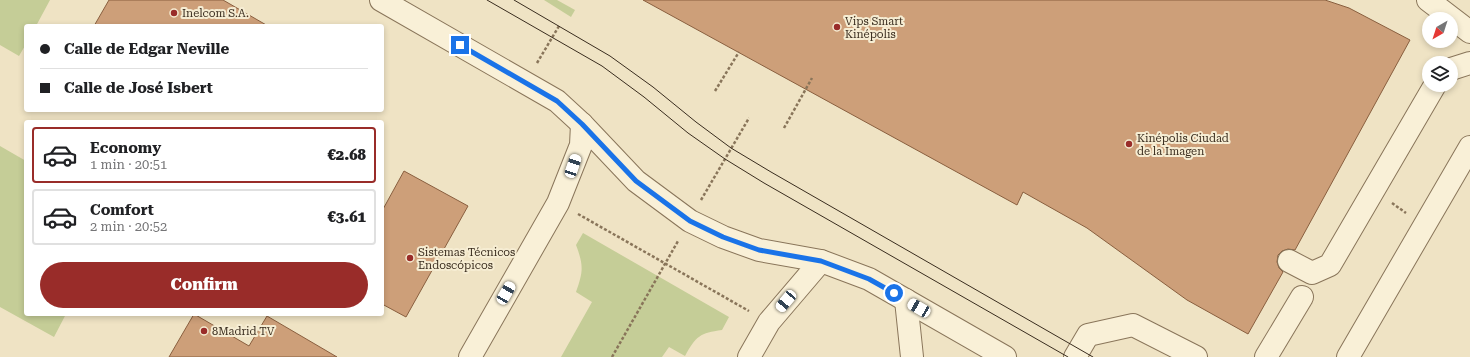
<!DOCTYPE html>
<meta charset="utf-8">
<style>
:root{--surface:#fff;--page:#f6f6f6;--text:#202124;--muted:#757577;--line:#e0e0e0;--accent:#992c29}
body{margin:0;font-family:"Roboto Serif",serif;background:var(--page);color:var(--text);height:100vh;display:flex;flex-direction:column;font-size:15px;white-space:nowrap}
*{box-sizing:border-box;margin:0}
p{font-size:13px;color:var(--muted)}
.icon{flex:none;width:22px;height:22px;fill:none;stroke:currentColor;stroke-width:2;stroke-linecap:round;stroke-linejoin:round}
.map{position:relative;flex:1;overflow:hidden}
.drawer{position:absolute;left:24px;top:120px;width:360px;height:196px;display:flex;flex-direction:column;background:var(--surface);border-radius:4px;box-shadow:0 2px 6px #0003}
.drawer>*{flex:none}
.hud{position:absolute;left:24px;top:24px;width:360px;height:88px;border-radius:4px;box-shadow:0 2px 6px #0003;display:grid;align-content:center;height:88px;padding:0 16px;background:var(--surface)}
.needle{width:26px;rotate:219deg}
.controls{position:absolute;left:1422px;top:12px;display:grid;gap:8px}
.controls a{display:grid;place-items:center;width:36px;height:36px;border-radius:50%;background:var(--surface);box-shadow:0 2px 6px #0003;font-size:20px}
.end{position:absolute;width:18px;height:18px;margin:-9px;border:5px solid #1a73e8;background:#fff;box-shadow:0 0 0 2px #fff}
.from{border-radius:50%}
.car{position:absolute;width:12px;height:24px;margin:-12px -6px;border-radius:5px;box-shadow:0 0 3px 1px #0007;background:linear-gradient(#fff 24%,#345 0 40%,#fff 0 76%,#345 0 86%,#fff 0)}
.hud b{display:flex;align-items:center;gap:14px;height:38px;font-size:15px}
.hud b+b{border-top:1px solid var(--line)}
.hud i{width:10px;height:10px;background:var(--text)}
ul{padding:7px 0 0;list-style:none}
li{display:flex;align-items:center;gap:12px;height:56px;margin:0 8px 6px;padding:0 8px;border:2px solid var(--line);border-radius:4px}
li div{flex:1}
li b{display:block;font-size:15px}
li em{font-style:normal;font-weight:800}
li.active{border-color:var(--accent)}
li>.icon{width:36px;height:36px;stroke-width:1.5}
.primary-button{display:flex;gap:8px;margin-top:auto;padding:8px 16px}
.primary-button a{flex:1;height:46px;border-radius:24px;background:var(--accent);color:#fff;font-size:16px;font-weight:800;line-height:46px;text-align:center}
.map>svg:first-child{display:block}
.green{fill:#c5cd97}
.building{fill:#cd9f79;stroke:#895f3f}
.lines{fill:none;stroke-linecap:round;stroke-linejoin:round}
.minor-casing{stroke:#89755a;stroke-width:24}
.path{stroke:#89755a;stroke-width:2.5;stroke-dasharray:3 2;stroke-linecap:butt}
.minor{stroke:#f9f0d7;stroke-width:22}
.tram{stroke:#392c1e;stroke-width:1}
.route{stroke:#1a73e8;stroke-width:5}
.poi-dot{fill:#992c29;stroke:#f6edd3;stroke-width:1.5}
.labels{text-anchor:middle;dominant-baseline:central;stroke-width:4;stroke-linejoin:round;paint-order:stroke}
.poi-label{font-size:11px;fill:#392c1e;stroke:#f6edd3;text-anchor:start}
</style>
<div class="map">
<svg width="1470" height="357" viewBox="0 0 1470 357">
<rect width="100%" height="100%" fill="#efe3c4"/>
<g class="green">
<polygon points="0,0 50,0 36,26 26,26 26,44 19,56 0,45"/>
<polygon points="544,0 557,0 575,10 571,17"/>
<polygon points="0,146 26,161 26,314 66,314 54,337 0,307"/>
<path d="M583 233 729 317 722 330C700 333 696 336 685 356L669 347 662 357H561L592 302 576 292C583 272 584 266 576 245Z"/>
</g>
<g class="building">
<polygon points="109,0 223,0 268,26 94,26"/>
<polygon points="643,0 1325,0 1349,8 1410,40 1295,250 1288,249 1282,251 1278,255 1277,262 1279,268 1283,272 1248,334 1187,300 1087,228 1023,192 1017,205"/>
<polygon points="404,171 468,206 406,317 382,304 382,211"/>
<polygon points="194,314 249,346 267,316 337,357 169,357"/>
</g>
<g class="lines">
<g class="minor-casing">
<g id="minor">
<polyline points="381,0 557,101 582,124 636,181 690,221 723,237 759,250 821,261 869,279 1005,357"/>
<polyline points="1428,0 1470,32"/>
<polyline points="1451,69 1470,63"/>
<polyline points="1289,261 1312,273 1330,265 1435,85"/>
<polyline points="906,300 912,357"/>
<polyline points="470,357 558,203 581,145 582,124"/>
<polyline points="749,357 769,322 821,261"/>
<polyline points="1075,357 1088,335 1133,325 1196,357"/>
<polyline points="1266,357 1302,297"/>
<polyline points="1348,357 1470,147"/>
</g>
</g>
<g class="path">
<polyline points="537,63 559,26"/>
<polyline points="715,91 739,52"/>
<polyline points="784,128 812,78"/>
<polyline points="701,200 749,118"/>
<polyline points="1392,203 1406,213"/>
<polyline points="578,214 749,311"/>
<polyline points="612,357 678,241"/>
</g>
<use href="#minor" class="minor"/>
<g class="tram">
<polyline points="487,0 602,66 644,97 688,133 725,159 764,183 1068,357"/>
<polyline points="514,0 610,56 653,87 696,122 731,148 771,172 1093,357"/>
</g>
</g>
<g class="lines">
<polyline class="route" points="460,45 557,101 582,124 636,181 690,221 723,237 759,250 821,261 869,279 894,293"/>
</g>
<g class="poi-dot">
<circle cx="174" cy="13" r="4"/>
<circle cx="837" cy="27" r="4"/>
<circle cx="1129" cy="144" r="4"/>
<circle cx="410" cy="258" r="4"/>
<circle cx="204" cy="331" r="4"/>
</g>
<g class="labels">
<g class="poi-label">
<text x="182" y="13">Inelcom S.A.</text>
<text x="845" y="21">Vips Smart<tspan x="845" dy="13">Kinépolis</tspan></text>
<text x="1137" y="138">Kinépolis Ciudad<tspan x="1137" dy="13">de la Imagen</tspan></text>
<text x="418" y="252">Sistemas Técnicos<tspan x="418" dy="13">Endoscópicos</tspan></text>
<text x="212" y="331">8Madrid TV</text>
</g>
</g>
</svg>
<div class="controls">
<a><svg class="needle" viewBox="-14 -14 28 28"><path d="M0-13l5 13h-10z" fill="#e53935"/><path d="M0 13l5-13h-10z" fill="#757577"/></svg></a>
<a><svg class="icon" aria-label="layers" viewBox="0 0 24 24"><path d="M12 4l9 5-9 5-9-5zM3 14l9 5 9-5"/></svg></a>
</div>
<i class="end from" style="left:894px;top:293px"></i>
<i class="end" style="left:460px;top:45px"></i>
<i class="car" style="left:573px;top:166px;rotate:19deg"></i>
<i class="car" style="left:506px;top:293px;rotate:30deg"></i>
<i class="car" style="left:786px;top:301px;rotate:220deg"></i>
<i class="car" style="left:919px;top:308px;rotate:300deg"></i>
<div class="hud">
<b><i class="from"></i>Calle de Edgar Neville</b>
<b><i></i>Calle de José Isbert</b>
</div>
<section class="drawer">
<ul>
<li class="active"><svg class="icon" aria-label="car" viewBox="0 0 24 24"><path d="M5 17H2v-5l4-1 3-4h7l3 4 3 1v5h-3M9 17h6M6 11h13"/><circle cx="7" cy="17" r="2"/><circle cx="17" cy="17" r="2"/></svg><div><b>Economy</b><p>1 min · 20:51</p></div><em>€2.68</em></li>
<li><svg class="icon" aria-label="car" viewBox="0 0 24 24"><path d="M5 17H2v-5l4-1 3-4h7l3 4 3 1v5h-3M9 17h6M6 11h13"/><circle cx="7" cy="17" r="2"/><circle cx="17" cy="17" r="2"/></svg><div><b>Comfort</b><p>2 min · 20:52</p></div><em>€3.61</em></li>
</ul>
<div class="primary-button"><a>Confirm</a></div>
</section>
</div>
